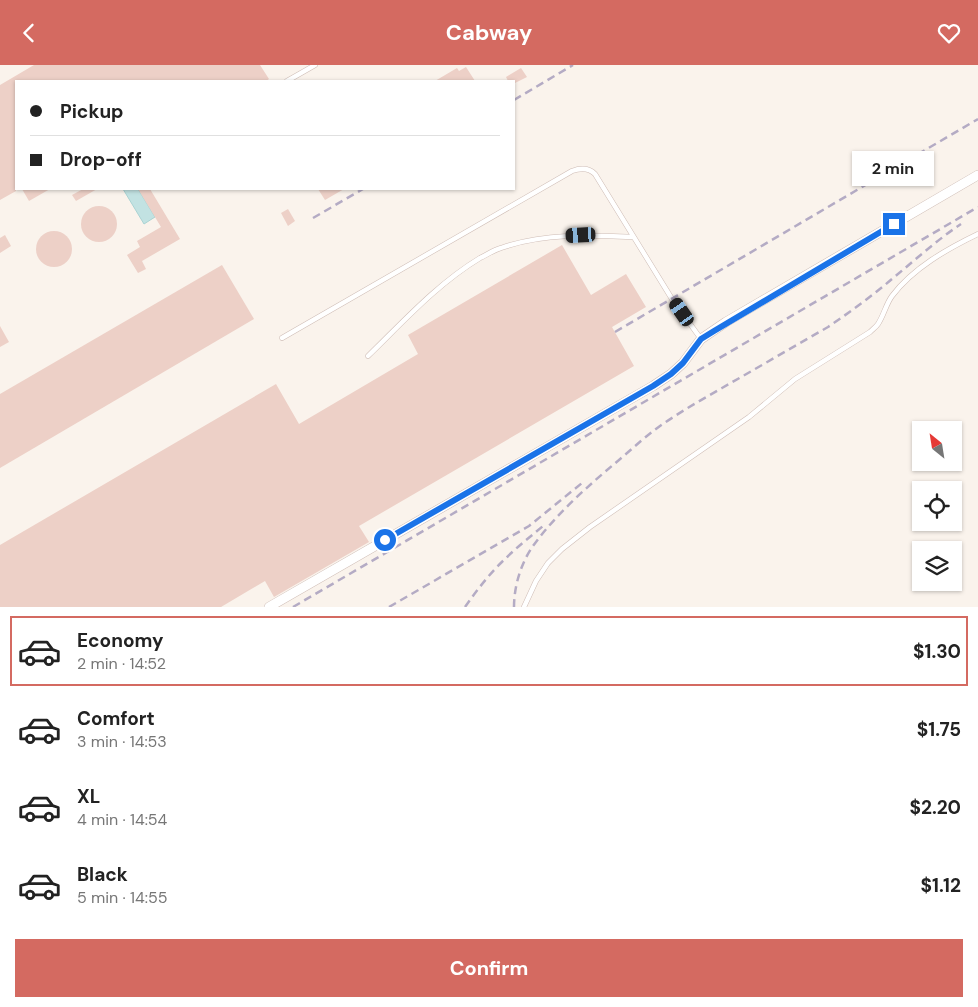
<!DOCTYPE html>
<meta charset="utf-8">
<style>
:root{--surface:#fff;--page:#f6f6f6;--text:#222;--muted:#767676;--line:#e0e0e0;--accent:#d46a61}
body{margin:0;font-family:"DM Sans",sans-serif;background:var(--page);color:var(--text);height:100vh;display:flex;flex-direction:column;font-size:19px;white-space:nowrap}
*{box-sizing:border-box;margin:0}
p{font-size:16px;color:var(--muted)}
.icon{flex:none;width:28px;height:28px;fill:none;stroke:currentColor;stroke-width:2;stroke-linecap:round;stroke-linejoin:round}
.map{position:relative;height:542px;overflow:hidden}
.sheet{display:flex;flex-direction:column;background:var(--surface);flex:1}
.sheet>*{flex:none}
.banner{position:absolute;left:15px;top:15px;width:500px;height:110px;border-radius:0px;box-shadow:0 1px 4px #0004;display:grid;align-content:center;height:110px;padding:0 15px;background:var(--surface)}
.needle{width:32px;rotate:330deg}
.controls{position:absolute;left:912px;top:356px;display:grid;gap:10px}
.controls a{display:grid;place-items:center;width:50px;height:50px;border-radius:0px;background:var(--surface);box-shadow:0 1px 4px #0004;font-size:25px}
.end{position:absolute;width:22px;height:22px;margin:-11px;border:6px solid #1a73e8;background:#fff;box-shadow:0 0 0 2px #fff}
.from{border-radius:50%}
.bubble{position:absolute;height:35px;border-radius:0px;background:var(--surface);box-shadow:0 1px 4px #0004;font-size:16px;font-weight:700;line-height:35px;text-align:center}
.car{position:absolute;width:15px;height:30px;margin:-15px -8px;border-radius:6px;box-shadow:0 0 4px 1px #0007;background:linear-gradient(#222 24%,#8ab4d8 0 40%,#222 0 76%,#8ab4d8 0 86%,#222 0)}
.banner b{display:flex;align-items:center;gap:18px;height:48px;font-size:19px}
.banner b+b{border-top:1px solid var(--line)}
.banner i{width:12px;height:12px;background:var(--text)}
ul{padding:9px 0 0;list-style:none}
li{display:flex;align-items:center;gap:15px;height:70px;margin:0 10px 8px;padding:0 5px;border:2px solid transparent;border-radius:0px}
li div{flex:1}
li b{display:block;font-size:19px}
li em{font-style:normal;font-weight:700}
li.active{border-color:var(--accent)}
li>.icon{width:45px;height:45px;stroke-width:1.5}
.button{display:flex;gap:10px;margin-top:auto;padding:10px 15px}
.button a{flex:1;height:58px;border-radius:0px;background:var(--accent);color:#fff;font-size:20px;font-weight:700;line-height:58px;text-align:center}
header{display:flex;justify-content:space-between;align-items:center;height:65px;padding:0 15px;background:var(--accent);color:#fff;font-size:22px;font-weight:700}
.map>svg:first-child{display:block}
.water{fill:#c2e2e2;stroke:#aad3d3}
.building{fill:#edd0c7}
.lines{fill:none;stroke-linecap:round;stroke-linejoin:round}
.lane-casing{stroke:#cebcb5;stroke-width:5.5}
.street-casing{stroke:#cebcb5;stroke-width:10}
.lane{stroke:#fff;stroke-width:4.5}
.street{stroke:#fff;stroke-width:9}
.rail{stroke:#b4abc4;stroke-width:2.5;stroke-dasharray:8 5;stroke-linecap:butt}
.route{stroke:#1a73e8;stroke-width:6}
</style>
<header><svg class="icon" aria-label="back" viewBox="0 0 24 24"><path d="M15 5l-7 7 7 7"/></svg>Cabway<svg class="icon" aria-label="heart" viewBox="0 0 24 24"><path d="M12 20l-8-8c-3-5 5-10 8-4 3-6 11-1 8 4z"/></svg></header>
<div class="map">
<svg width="978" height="542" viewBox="0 0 978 542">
<rect width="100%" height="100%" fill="#faf3ec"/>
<polygon class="water" points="123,124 138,124 155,152 144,159"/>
<g class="building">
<polygon points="34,0 260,0 269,14 266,16 16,16 16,126 0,135 0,20"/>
<polygon points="466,2 475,16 435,16 457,3 459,6"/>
<polygon points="521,3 527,12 515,18 514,16 508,16 506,12"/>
<polygon points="22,124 50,124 29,136"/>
<polygon points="83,124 97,124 76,136 72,130"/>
<polygon points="138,124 150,124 180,174 142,196 146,204 138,208 127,190 140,182 137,176 161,162"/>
<polygon points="318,124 344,124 325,135"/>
<circle cx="99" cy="159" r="18"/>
<polygon points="288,144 295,156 288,161 281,148"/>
<circle cx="54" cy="184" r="18"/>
<polygon points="5,170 11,181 0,188 0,173"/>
<polygon points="562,180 591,230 626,209 646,242 612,262 634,301 359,461 369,477 274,532 265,516 221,542 0,542 0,480 276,319 299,359 418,289 408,270"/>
<polygon points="222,200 254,254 0,403 0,329"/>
<polygon points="0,261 9,277 0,282"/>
</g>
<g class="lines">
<g class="lane-casing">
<g id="lane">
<polyline points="287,16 315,0"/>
<path d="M282 273 572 106C580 103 588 102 595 109L672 234 701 274"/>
<path d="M368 291C403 257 437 219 480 193 487 190 493 185 501 183 543 168 589 170 633 172"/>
<path d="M524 542 536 516 548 498 562 484 590 462 749 352 795 314 870 267C873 264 876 262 878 259 884 250 886 239 892 231 913 203 947 184 978 169"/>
</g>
</g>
<g class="street-casing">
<polyline id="street" points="269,542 653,321 671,309 683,298 701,274 726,257 978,110"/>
</g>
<use href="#lane" class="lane"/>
<use href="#street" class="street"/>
<g class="rail">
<polyline points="514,35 573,0"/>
<polyline points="313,153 363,124"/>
<polyline points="615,267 978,54"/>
<polyline points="293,542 978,142"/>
<polyline points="389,542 529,461 582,418"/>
<path d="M465 542C477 525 490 508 505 494 517 482 530 472 543 461"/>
<path d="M514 542C514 521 521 498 533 481 556 449 589 420 619 395 633 383 646 371 660 361 680 347 701 335 722 323 757 303 793 282 828 262 850 247 872 231 892 214 915 195 937 175 961 159"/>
</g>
</g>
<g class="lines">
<polyline class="route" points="385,475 653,321 671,309 683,298 701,274 714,266 894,159"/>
</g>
</svg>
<div class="controls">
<a><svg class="needle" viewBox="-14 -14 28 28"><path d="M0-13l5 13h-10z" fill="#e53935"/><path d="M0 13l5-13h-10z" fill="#767676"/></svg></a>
<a><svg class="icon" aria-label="locate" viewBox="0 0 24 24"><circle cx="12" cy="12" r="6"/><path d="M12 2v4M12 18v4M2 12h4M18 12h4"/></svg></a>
<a><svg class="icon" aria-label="layers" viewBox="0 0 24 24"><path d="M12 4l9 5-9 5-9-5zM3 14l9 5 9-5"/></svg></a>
</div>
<i class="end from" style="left:385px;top:475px"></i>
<i class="end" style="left:894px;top:159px"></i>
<div class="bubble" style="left:852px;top:86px;width:82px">2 min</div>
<i class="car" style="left:581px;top:170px;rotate:267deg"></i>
<i class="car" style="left:682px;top:247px;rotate:325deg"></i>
<div class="banner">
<b><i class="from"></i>Pickup</b>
<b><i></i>Drop-off</b>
</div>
</div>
<section class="sheet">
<ul>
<li class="active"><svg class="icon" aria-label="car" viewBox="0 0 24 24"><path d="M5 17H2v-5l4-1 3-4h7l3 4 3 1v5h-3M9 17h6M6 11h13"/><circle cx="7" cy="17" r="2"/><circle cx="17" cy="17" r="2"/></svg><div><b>Economy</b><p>2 min · 14:52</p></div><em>$1.30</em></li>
<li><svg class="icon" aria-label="car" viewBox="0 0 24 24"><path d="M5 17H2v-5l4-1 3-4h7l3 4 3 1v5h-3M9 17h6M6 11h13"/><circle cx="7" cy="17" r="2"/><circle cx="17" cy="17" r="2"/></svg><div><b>Comfort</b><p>3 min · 14:53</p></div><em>$1.75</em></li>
<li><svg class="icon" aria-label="car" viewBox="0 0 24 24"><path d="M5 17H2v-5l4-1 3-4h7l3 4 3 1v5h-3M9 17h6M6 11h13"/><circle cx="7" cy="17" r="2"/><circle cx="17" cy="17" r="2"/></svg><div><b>XL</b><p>4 min · 14:54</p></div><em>$2.20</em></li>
<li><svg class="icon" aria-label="car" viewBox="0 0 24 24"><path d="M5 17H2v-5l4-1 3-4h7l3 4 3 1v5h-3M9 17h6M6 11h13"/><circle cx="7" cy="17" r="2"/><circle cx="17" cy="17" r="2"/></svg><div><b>Black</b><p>5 min · 14:55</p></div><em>$1.12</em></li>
</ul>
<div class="button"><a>Confirm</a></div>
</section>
